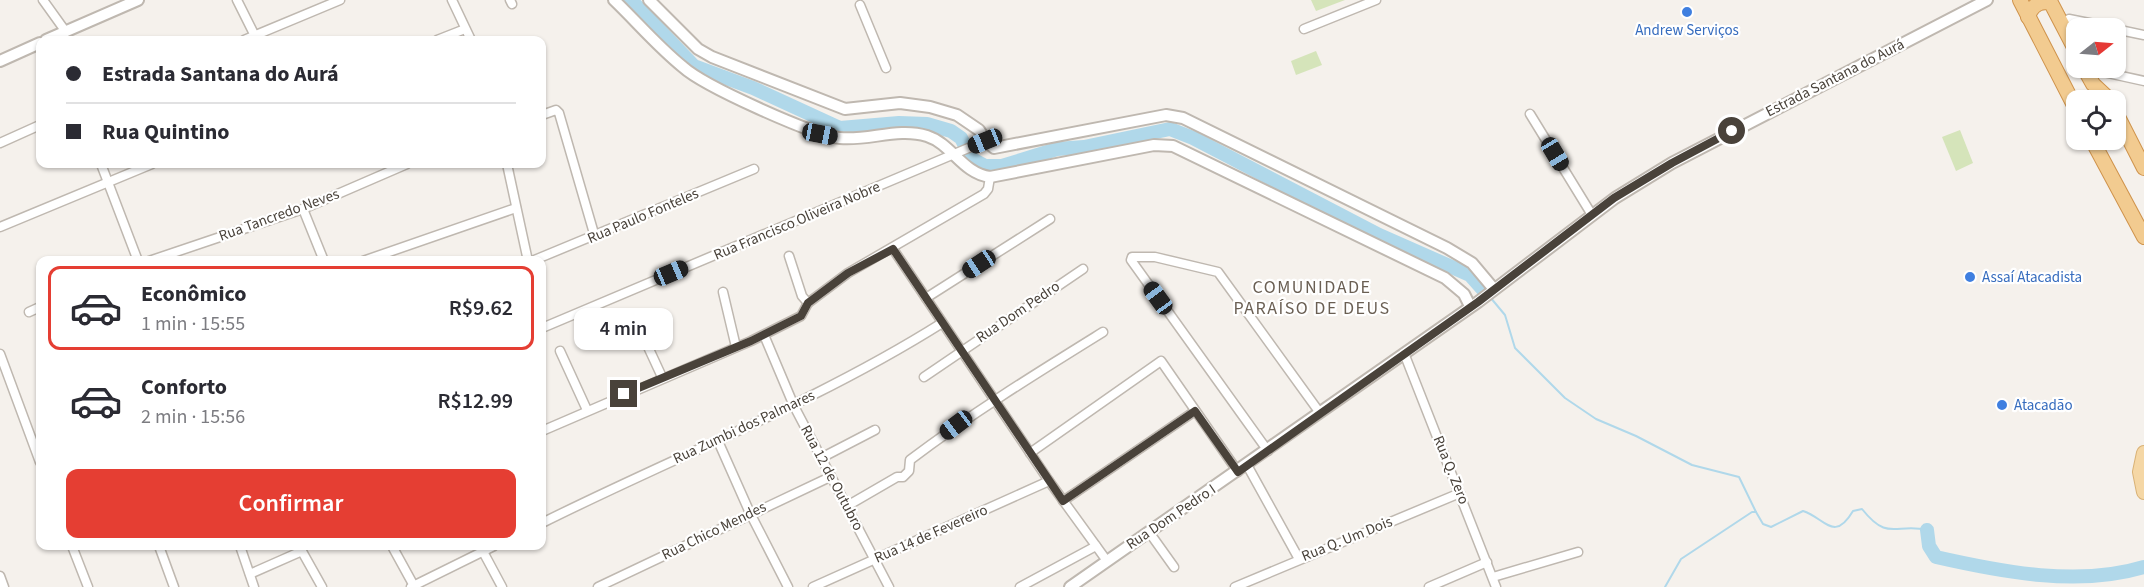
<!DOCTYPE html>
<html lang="pt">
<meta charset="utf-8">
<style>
:root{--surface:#fff;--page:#f7f7f7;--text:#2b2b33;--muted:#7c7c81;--line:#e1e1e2;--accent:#e53e33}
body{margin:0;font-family:"Source Sans 3",sans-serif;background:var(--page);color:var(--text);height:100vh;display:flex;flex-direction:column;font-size:22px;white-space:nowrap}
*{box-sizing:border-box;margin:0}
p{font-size:20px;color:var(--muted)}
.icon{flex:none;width:33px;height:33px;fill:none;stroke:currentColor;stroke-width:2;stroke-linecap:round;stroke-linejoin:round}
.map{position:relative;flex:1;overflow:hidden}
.drawer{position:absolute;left:36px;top:256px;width:510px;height:294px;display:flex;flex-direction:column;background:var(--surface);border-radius:12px;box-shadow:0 2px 4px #0004}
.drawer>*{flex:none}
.hud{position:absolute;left:36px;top:36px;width:510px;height:132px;border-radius:12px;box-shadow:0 2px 4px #0004;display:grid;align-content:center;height:132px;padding:0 30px;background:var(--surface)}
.needle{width:39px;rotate:73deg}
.fabs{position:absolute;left:2066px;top:18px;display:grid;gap:12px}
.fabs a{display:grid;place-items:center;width:60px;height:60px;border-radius:12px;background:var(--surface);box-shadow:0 2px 4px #0004;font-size:30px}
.end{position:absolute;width:27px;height:27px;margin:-14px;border:8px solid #49423a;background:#fff;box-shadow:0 0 0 3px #fff}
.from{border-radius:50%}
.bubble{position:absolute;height:42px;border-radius:12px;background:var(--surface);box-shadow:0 2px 4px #0004;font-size:20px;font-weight:600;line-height:42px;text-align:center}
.car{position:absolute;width:18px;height:36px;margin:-18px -9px;border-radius:8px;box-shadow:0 0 4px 2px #0007;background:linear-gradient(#222 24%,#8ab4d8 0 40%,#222 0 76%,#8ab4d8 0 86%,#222 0)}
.hud b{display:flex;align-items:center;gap:21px;height:57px;font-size:22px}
.hud b+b{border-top:2px solid var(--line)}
.hud i{width:15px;height:15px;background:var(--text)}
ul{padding:10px 0 0;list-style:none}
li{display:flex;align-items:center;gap:18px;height:84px;margin:0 12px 9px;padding:0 18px;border:3px solid transparent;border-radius:12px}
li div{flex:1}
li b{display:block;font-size:22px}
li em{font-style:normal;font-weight:600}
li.current{border-color:var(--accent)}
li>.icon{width:54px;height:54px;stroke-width:1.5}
.cta{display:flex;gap:12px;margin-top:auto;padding:12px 30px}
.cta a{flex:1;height:69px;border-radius:12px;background:var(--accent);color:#fff;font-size:24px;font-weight:600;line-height:69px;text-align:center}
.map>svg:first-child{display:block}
.green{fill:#d5e4ba}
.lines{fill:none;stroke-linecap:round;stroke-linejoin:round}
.stream{stroke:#b0d8ea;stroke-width:2}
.river{stroke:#b0d8ea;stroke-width:14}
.minor-casing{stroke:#bfb8b0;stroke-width:11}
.tertiary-casing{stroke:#bfb8b0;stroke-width:14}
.primary-casing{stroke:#d9b276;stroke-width:16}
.trunk-casing{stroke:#cf934c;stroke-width:16}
.minor{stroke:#fff;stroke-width:8}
.tertiary{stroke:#fff;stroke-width:10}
.primary{stroke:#f5d7a5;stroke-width:14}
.trunk{stroke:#f2cb90;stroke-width:14}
.route{stroke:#49423a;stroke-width:8}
.shop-dot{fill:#3f7fe0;stroke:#fff;stroke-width:2}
.labels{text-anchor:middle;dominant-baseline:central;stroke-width:4.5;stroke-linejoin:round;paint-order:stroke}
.shop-label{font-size:15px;fill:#366cbe;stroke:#fff;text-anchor:start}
.street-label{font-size:15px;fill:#49423a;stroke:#fff}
.quarter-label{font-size:18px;letter-spacing:1.5px;fill:#6a5f53;stroke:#fff}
</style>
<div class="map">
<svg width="2144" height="587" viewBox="0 0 2144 587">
<rect width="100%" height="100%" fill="#f5f1ec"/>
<g class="green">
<polygon points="1311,0 1345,0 1316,11"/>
<polygon points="1316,51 1322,65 1296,75 1291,61"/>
<polygon points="1960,130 1973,163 1956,171 1942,137"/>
</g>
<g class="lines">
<g class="stream">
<polyline points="1490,297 1505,315 1515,348 1565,398 1596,419 1636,436 1692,465 1739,477 1756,512"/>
<path d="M1665 587 1681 559 1752 512H1756L1763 524 1771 527 1803 511C1825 518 1834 543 1853 511L1862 509C1889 543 1896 522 1927 530"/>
</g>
<g class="river">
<polyline points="631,0 694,66 753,88 840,128 899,123 927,124 951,131 961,138 972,159 985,166 1002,166 1057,149 1084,147 1170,129 1193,138 1379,235 1470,275 1486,293"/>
<path d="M1927 530 1929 546 1936 557C2002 572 2079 587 2144 567"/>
</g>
<g class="minor-casing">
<g id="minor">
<polyline points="43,0 66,32"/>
<polyline points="237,0 255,36"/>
<polyline points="452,0 471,40"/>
<polyline points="510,0 512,4"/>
<polyline points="860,5 886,68"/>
<polyline points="2069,19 2114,28"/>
<polyline points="1304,29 1376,0"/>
<polyline points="2115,29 2144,35"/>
<polyline points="244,40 340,0"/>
<polyline points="437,40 465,29"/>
<polyline points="2094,70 2144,81"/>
<polyline points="1530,114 1592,215"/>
<polyline points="542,115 556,110 559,113 595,237"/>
<polyline points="0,143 40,125"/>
<polyline points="101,164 138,261"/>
<polyline points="507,164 528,261"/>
<polyline points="303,209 324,261"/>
<polyline points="0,227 152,164"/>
<polyline points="893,249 1049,481 1107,561"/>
<polyline points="789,256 802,296 808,303"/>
<polyline points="149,261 303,209 407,164"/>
<polyline points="363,261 516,208"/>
<polyline points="532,261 754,169"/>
<polyline points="723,292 736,347"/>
<polyline points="926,298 1050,219"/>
<polyline points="29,312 40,307"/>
<polyline points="637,323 662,377"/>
<polyline points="542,328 985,141"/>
<polyline points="764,335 794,406 889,587"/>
<polyline points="560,351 587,410"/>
<polyline points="1404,353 1496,587"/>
<polyline points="0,354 40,462"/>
<polyline points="924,377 1083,269"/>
<polyline points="542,431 751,341 801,316 808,303 848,273 984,194 988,189 990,177"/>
<polyline points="718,441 750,513 788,587"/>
<polyline points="1268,451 1131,260 1132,257 1155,257 1218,272 1320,413"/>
<polyline points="1030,453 1161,361 1238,472"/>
<polyline points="821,458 875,430"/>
<polyline points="1247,465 1299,559"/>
<polyline points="1063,501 1195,411"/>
<path d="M847 506 897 477H903L909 471 910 460C972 413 1037 373 1103 332"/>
<path d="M542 523C676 456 815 403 942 323"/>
<polyline points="1149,532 1174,567"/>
<polyline points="72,546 88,587"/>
<polyline points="159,546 174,587"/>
<polyline points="240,546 254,587"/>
<polyline points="299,546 322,587"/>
<polyline points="392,546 414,586"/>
<polyline points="480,546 502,587"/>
<polyline points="250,574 302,551"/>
<polyline points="0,576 4,587"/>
<polyline points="1493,577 1578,552"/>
<polyline points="411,587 494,546"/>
<polyline points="598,587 830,477"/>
<polyline points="813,587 1049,481"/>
<polyline points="1020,587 1096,546"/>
<polyline points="1235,587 1460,493"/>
<polyline points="1429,587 1487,562"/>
</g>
</g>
<g class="tertiary-casing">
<g id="tertiary">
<path d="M614 0C637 22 658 47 683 67 704 86 812 135 840 138 869 141 898 127 927 136 952 144 962 173 990 177L1154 145 1173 146 1445 278 1464 294 1470 306"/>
<polyline points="649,0 698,49 712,57 845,109 900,103 930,107 957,115 979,130 986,141 994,148 1166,115 1183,118 1447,248 1472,263 1493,288"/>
<polyline points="46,40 138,0"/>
<polyline points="0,61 40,43"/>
<polyline points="1070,587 1478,302 1615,198 1672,163 1987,0"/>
</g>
</g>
<g class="primary-casing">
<polyline id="primary" points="2144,453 2140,472 2144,492"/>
</g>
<g class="trunk-casing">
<g id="trunk">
<polyline points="2020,0 2076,109"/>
<path d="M2028 17C2031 6 2040 0 2051 3L2076 51"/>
<polyline points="2084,68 2093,84 2109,99"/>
<polyline points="2115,111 2144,168"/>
<polyline points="2092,140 2144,237"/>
</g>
</g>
<use href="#minor" class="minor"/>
<use href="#tertiary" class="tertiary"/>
<use href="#primary" class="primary"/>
<use href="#trunk" class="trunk"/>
</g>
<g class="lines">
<polyline class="route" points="624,394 751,341 801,316 808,303 848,273 893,249 1063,501 1195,411 1238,472 1478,302 1614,198 1672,163 1732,131"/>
</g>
<g class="shop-dot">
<circle cx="1687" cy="12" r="6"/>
<circle cx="1970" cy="277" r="6"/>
<circle cx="2002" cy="405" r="6"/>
</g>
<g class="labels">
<g class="shop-label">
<text x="1687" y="30" text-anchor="middle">Andrew Serviços</text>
<text x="1982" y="277">Assaí Atacadista</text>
<text x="2014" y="405">Atacadão</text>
</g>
<g class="street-label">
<text transform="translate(1835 78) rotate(-27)">Estrada Santana do Aurá</text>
<text transform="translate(279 215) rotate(-20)">Rua Tancredo Neves</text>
<text transform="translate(643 216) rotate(-23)">Rua Paulo Fonteles</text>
<text transform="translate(797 221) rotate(-23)">Rua Francisco Oliveira Nobre</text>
<text transform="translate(1018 312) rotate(-34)">Rua Dom Pedro</text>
<text transform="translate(744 427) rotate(-25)">Rua Zumbi dos Palmares</text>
<text transform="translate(1451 470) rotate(68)">Rua Q. Zero</text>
<text transform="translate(832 478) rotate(62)">Rua 12 de Outubro</text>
<text transform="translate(1171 517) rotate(-34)">Rua Dom Pedro I</text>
<text transform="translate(714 531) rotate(-26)">Rua Chico Mendes</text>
<text transform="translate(931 534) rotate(-24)">Rua 14 de Fevereiro</text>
<text transform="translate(1347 539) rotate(-22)">Rua Q. Um Dois</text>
</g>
<g class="quarter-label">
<text x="1312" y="287">COMUNIDADE<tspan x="1312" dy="21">PARAÍSO DE DEUS</tspan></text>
</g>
</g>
</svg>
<div class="fabs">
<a><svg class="needle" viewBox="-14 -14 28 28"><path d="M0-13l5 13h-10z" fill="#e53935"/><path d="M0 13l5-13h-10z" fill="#7c7c81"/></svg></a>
<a><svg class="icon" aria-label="locate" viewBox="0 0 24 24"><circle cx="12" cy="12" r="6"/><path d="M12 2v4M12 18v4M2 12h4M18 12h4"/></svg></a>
</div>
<i class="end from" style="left:1732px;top:131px"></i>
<i class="end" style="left:624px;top:394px"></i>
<div class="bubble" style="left:574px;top:308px;width:99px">4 min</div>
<i class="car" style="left:820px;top:134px;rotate:101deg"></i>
<i class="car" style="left:985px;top:141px;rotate:248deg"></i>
<i class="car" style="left:1555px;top:154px;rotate:149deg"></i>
<i class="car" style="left:979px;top:264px;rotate:237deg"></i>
<i class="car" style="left:671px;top:273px;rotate:67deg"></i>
<i class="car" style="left:1158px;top:298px;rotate:324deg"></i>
<i class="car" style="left:956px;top:425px;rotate:233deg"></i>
<div class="hud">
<b><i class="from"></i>Estrada Santana do Aurá</b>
<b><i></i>Rua Quintino</b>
</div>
<section class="drawer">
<ul>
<li class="current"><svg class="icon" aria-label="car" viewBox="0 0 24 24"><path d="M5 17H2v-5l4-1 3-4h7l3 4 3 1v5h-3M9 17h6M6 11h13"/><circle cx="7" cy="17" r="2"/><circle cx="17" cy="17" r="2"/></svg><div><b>Econômico</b><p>1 min · 15:55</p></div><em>R$9.62</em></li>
<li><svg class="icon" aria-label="car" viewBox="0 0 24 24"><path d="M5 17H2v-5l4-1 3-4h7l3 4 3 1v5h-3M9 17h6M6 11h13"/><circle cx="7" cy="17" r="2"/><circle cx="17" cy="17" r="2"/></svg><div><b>Conforto</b><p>2 min · 15:56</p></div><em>R$12.99</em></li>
</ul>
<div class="cta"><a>Confirmar</a></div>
</section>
</div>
